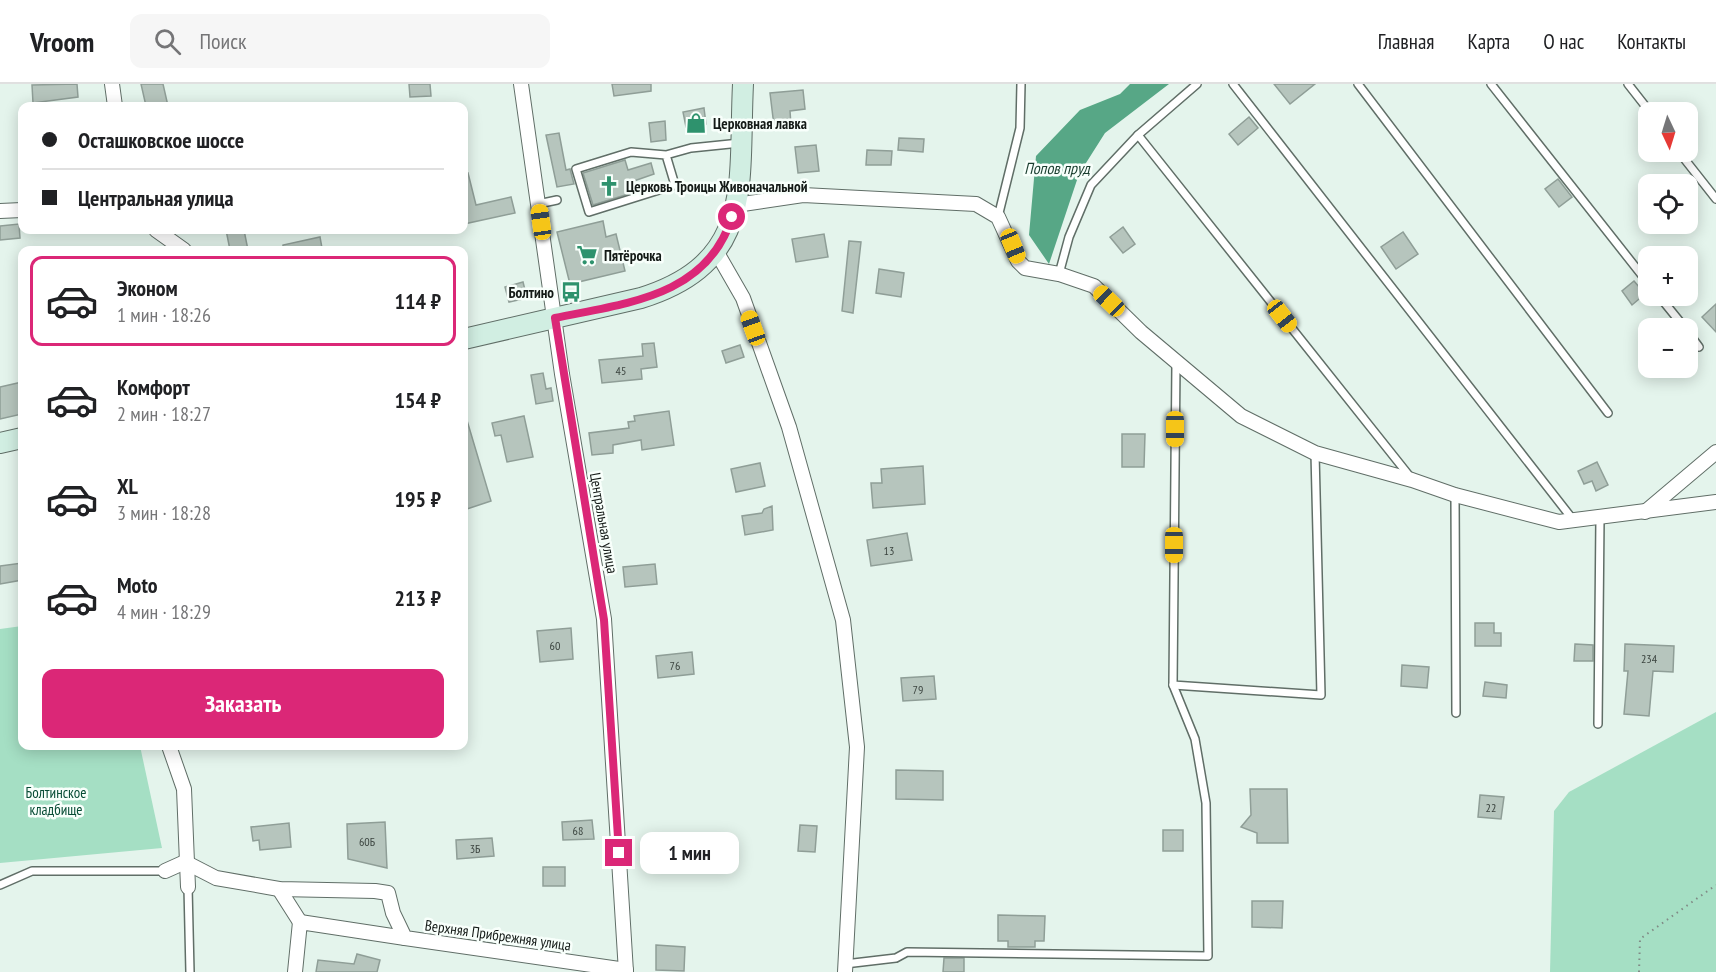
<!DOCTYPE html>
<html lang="ru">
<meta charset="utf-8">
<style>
:root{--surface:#fff;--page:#f6f6f6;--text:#202124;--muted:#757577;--line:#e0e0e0;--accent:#db2777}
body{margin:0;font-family:"PT Sans Narrow",sans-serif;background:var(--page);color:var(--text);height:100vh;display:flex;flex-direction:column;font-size:22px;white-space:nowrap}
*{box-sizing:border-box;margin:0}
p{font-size:20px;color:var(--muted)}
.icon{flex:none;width:33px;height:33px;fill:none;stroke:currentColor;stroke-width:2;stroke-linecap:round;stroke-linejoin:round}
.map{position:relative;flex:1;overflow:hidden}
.sheet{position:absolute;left:18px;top:162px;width:450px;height:504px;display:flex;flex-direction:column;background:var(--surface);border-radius:12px;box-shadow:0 3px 15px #0003}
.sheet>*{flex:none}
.banner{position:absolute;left:18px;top:18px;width:450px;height:132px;border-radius:12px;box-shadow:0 3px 15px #0003;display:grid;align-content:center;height:132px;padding:0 24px;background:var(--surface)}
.needle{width:39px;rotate:176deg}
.controls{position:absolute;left:1638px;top:18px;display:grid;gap:12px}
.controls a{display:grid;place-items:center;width:60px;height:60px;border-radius:12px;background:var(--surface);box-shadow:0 3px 15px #0003;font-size:30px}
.end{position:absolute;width:27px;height:27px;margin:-14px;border:8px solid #db2777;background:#fff;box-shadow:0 0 0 3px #fff}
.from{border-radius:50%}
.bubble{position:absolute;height:42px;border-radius:12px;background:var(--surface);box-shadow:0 3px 15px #0003;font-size:20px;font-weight:600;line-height:42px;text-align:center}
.car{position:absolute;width:18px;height:36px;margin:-18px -9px;border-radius:8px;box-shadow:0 0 4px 2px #0007;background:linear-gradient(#f5c518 24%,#345 0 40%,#f5c518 0 76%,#345 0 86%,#f5c518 0)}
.banner b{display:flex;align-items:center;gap:21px;height:57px;font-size:22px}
.banner b+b{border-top:2px solid var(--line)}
.banner i{width:15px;height:15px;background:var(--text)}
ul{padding:10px 0 0;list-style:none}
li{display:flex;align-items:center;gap:18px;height:90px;margin:0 12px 9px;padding:0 12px;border:3px solid transparent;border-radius:12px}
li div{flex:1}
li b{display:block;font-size:22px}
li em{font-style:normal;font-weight:600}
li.active{border-color:var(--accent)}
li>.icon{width:54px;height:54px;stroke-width:1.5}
.cta{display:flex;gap:12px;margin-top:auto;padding:12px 24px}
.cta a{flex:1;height:69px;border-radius:12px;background:var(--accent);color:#fff;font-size:24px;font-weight:600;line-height:69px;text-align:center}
header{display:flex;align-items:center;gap:36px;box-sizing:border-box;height:84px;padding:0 30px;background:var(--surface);border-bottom:2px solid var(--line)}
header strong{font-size:28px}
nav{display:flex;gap:33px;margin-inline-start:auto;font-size:21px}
.search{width:420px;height:54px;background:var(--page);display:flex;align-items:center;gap:15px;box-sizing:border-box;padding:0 21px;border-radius:12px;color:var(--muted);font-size:22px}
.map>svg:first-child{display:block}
.green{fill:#a5dfc4}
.water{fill:#57a786}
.building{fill:#b6c5bd;stroke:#8f9e97;stroke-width:1.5}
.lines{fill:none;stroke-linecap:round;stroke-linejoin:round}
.service-casing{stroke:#606e67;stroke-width:10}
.minor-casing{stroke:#606e67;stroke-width:16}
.secondary-casing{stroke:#606e67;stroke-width:22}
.path{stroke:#808b86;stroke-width:2;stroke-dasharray:1.5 4.5;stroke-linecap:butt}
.service{stroke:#fff;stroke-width:7}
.minor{stroke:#fff;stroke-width:14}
.secondary{stroke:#d1eee2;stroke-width:20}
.route{stroke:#db2777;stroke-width:8}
.labels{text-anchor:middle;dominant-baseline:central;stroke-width:5;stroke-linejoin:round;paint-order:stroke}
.number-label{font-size:12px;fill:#3c4540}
.poi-label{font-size:15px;font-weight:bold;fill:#141a17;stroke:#f8fffb;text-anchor:start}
.street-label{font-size:15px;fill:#141a17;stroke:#f8fffb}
.park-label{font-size:15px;fill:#074c35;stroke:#f8fffb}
.water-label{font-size:16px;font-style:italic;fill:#193d2e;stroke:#f8fffb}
</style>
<header>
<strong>Vroom</strong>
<div class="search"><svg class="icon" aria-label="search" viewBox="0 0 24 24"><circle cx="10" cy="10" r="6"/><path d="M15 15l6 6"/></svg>Поиск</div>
<nav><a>Главная</a><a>Карта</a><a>О нас</a><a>Контакты</a></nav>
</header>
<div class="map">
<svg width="1716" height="888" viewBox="0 0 1716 888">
<rect width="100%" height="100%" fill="#e4f4ec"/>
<g class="green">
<polygon points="22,542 22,662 140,662 162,764 0,779 0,545"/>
<polygon points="1716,628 1716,888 1550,888 1554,727 1569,708"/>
</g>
<polygon class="water" points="1130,0 1169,0 1105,49 1079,90 1049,180 1029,151 1036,72 1080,26 1120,10"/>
<g class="building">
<polygon points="77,0 78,13 33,19 32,1"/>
<polygon points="141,0 163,0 168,22 146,22"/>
<polygon points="409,0 430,0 431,12 410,13"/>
<polygon points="612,0 651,0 651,7 614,12"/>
<polygon points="1274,0 1315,0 1290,20"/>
<polygon points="803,6 805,25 790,27 791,41 774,42 770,9"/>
<polygon points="704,24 706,40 686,43 683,28"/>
<polygon points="1249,33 1258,44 1238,61 1229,50"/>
<polygon points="665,37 666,56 651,58 649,39"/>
<polygon points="559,49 566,86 570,85 574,100 557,103 546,51"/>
<polygon points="899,54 924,55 923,68 898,66"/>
<polygon points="816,61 819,87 798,89 795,63"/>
<polygon points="867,66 892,67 891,81 866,81"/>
<polygon points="625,76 628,86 651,79 654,90 631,98 635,108 593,121 583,89"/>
<polygon points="468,89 476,121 511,113 515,129 464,140 464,90"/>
<polygon points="1558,95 1572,113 1559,123 1545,105"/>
<polygon points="603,137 606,153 616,150 625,187 570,200 557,148"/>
<polygon points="19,140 20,154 0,156 0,142"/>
<polygon points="1123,143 1135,160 1123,169 1110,153"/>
<polygon points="226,146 244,146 248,166 230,166"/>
<polygon points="1403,148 1418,170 1396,185 1381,163"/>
<polygon points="824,150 828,173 796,178 792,155"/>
<polygon points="320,153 322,164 283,166 283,161"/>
<polygon points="849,157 861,158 853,229 842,227"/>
<polygon points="879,185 904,189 901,213 876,209"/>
<polygon points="1634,197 1645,210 1632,221 1622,207"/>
<polygon points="523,198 527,214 509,218 505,203"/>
<polygon points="1716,220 1716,248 1702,233"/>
<polygon points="654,259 657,283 641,285 642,295 602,299 599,276 643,272 642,260"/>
<polygon points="740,261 744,273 726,279 722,267"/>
<polygon points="543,289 546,305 551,304 553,317 536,320 531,291"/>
<polygon points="22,298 22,330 0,335 0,303"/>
<polygon points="669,327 674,361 642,366 641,356 613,361 613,369 592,371 589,349 629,344 628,338 635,337 634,332"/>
<polygon points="524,332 533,373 507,378 501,351 495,352 492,339"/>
<polygon points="464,333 466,333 491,417 464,426"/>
<polygon points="1122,350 1145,350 1144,383 1122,383"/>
<polygon points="1597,378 1608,401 1596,407 1592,397 1584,400 1578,387"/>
<polygon points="760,379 765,402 736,408 731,385"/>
<polygon points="923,382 925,420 873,424 871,399 882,399 881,385"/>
<polygon points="772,422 773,446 745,451 742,432 762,429 764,425"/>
<polygon points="907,449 912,476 871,482 867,456"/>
<polygon points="22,479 22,496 0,500 0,482"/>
<polygon points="655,480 657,500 625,503 623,483"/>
<polygon points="1475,539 1494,539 1494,549 1501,549 1501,562 1475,562"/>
<polygon points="571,544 573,575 540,578 537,547"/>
<polygon points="1575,560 1593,561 1593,577 1574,577"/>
<polygon points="1625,560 1674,562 1673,588 1653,587 1649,632 1624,630 1628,587 1624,587"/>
<polygon points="692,568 694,590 658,594 656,572"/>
<polygon points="1402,581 1429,583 1427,604 1401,602"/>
<polygon points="934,592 936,615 903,617 901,594"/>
<polygon points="1485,598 1507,601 1506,614 1483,612"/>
<polygon points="896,686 943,687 943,716 896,715"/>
<polygon points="1250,705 1287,705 1288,759 1257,759 1257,749 1241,743 1251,731"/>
<polygon points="1480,711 1504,713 1501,735 1478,733"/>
<polygon points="592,736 594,755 563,756 562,738"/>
<polygon points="385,738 387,784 348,775 347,740"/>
<polygon points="289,739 291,763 260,766 259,756 253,757 251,743"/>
<polygon points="800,741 817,742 815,768 798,767"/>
<rect x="1163" y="746" width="20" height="21"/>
<polygon points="492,754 494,772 457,775 456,756"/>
<rect x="543" y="783" width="22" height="19"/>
<polygon points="1252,817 1283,817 1282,844 1252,843"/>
<polygon points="998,831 1045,832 1044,857 1035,857 1035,863 1008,863 1008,857 998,857"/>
<polygon points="656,861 685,863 684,887 656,886"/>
<polygon points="357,870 380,876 377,888 316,888 318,876 354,880"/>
<polygon points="944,874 964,874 964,888 943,888"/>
</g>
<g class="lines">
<g class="service-casing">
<g id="service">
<polyline points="1233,0 1574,437"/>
<polyline points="1358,0 1608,329"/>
<polyline points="1491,0 1648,199"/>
<polyline points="1628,0 1650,28"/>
<polyline points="1138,51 1411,394"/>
<polyline points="1679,68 1716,115"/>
<polyline points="666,71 675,101 589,128 576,85 631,68 666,71 691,64 740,59"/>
<polyline points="538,120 557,116"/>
<polyline points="998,133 1020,44 1021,0"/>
<polyline points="1059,190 1069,153 1091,101 1138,51 1197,0"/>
<polyline points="1659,212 1685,244"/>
<polyline points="1688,248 1699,263"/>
<polyline points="1176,279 1173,601 1321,611 1315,369"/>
<polyline points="1455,411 1456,629"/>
<polyline points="1598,640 1600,434"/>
<polyline points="0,801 32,787 165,787"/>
<polyline points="188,803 190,888"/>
<polyline points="845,880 896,874 907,868 1208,872 1206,719 1195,655 1173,601"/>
</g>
</g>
<g class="minor-casing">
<g id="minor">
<polyline points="112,0 115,22"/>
<polyline points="521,0 562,290 604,535 626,888"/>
<polyline points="736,121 803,111 976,120 998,133 1018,177 1025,184 1059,190 1094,202 1141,248 1241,332 1315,369 1412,396 1455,411 1559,438 1716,418"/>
<polyline points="0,127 22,126"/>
<polyline points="156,146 184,166"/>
<polyline points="716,167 743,214 789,343 843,536 857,663 845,888"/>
<polyline points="1645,428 1716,368"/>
<polyline points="169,662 184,705 188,803"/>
<polyline points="165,787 185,778 216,794 279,805 375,807 388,809 393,829 405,854 626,886"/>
<polyline points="279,805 300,838"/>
<polyline points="295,888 300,838 405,854"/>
</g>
</g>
<g class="secondary-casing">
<g id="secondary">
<path d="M464 255 641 214C756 178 738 99 743 0"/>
<polyline points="0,359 22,354"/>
</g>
</g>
<polyline class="path" points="1639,888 1640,855 1716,801"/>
<use href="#service" class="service"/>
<use href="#minor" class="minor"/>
<use href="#secondary" class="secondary"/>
</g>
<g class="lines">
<path class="route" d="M619 769 604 536 555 234C626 219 707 213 732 133"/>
</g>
<defs>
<g id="shop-bare" transform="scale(1.62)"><path d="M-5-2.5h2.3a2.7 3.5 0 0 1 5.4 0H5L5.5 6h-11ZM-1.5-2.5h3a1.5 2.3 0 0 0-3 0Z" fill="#2e926d" stroke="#f8fffb" stroke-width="2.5" paint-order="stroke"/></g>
<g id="church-bare" transform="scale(1.62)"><path d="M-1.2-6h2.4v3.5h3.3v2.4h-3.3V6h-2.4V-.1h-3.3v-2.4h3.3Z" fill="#2e926d" stroke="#f8fffb" stroke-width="2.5" paint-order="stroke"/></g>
<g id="supermarket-bare" transform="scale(1.62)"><path d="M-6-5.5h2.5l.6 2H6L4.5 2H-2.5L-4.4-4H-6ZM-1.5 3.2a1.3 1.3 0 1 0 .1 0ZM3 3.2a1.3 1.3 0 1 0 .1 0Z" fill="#2e926d" stroke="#f8fffb" stroke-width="2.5" paint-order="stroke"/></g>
<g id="bus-bare" transform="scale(1.62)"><path d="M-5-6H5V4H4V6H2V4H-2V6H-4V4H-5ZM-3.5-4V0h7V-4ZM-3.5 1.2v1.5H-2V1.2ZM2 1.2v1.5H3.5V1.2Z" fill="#2e926d" stroke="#f8fffb" stroke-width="2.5" paint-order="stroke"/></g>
</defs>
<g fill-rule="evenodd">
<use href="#shop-bare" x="696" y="39"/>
<use href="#church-bare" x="609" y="102"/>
<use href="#supermarket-bare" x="587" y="171"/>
<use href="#bus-bare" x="571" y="208"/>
</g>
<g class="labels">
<g class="number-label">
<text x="621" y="286">45</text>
<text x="889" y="466">13</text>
<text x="555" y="561">60</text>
<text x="1649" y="574">234</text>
<text x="675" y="581">76</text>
<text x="918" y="605">79</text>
<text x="1491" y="723">22</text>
<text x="578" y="746">68</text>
<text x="367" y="757">60Б</text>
<text x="475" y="764">3Б</text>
</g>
<g class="poi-label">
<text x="713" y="39">Церковная лавка</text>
<text x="626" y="102">Церковь Троицы Живоначальной</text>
<text x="604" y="171">Пятёрочка</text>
<text x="554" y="208" text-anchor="end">Болтино</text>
</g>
<g class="street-label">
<text transform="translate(604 439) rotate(80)">Центральная улица</text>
<text transform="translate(498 851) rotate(8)">Верхняя Прибрежняя улица</text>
</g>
<g class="park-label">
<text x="56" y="708">Болтинское<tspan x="56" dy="17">кладбище</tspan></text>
</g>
<g class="water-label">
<text x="1057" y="84">Попов пруд</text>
</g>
</g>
</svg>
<div class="controls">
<a><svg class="needle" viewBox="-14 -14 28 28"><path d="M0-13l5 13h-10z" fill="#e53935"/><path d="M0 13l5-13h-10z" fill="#757577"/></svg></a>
<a><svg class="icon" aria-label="locate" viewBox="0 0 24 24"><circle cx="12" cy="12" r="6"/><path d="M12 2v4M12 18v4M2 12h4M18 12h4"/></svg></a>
<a>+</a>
<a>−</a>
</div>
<i class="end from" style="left:732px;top:133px"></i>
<i class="end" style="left:619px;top:769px"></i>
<div class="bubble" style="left:640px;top:748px;width:99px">1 мин</div>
<i class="car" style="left:541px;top:138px;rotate:352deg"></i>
<i class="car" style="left:1013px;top:162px;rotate:158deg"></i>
<i class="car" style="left:1109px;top:217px;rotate:314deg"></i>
<i class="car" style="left:1282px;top:232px;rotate:142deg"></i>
<i class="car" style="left:753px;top:244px;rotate:340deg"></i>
<i class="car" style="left:1175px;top:345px;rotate:180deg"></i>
<i class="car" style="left:1174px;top:461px;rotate:180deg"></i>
<div class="banner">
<b><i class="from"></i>Осташковское шоссе</b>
<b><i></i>Центральная улица</b>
</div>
<section class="sheet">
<ul>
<li class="active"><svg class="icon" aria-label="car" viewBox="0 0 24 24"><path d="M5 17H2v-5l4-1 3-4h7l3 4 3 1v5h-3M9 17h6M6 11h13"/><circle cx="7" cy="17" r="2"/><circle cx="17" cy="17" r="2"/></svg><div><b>Эконом</b><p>1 мин · 18:26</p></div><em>114 ₽</em></li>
<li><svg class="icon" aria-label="car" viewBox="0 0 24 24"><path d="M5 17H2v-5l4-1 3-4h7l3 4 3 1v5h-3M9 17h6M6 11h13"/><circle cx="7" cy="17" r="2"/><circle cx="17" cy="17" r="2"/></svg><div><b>Комфорт</b><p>2 мин · 18:27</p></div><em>154 ₽</em></li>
<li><svg class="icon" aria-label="car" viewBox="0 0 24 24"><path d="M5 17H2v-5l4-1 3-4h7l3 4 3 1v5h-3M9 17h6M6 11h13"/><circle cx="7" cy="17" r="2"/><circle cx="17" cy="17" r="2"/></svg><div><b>XL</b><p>3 мин · 18:28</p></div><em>195 ₽</em></li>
<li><svg class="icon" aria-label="car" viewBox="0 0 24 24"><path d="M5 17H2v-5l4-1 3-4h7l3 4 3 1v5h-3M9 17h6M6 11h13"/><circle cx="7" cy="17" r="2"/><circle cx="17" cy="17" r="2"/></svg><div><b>Moto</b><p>4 мин · 18:29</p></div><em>213 ₽</em></li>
</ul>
<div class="cta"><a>Заказать</a></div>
</section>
</div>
